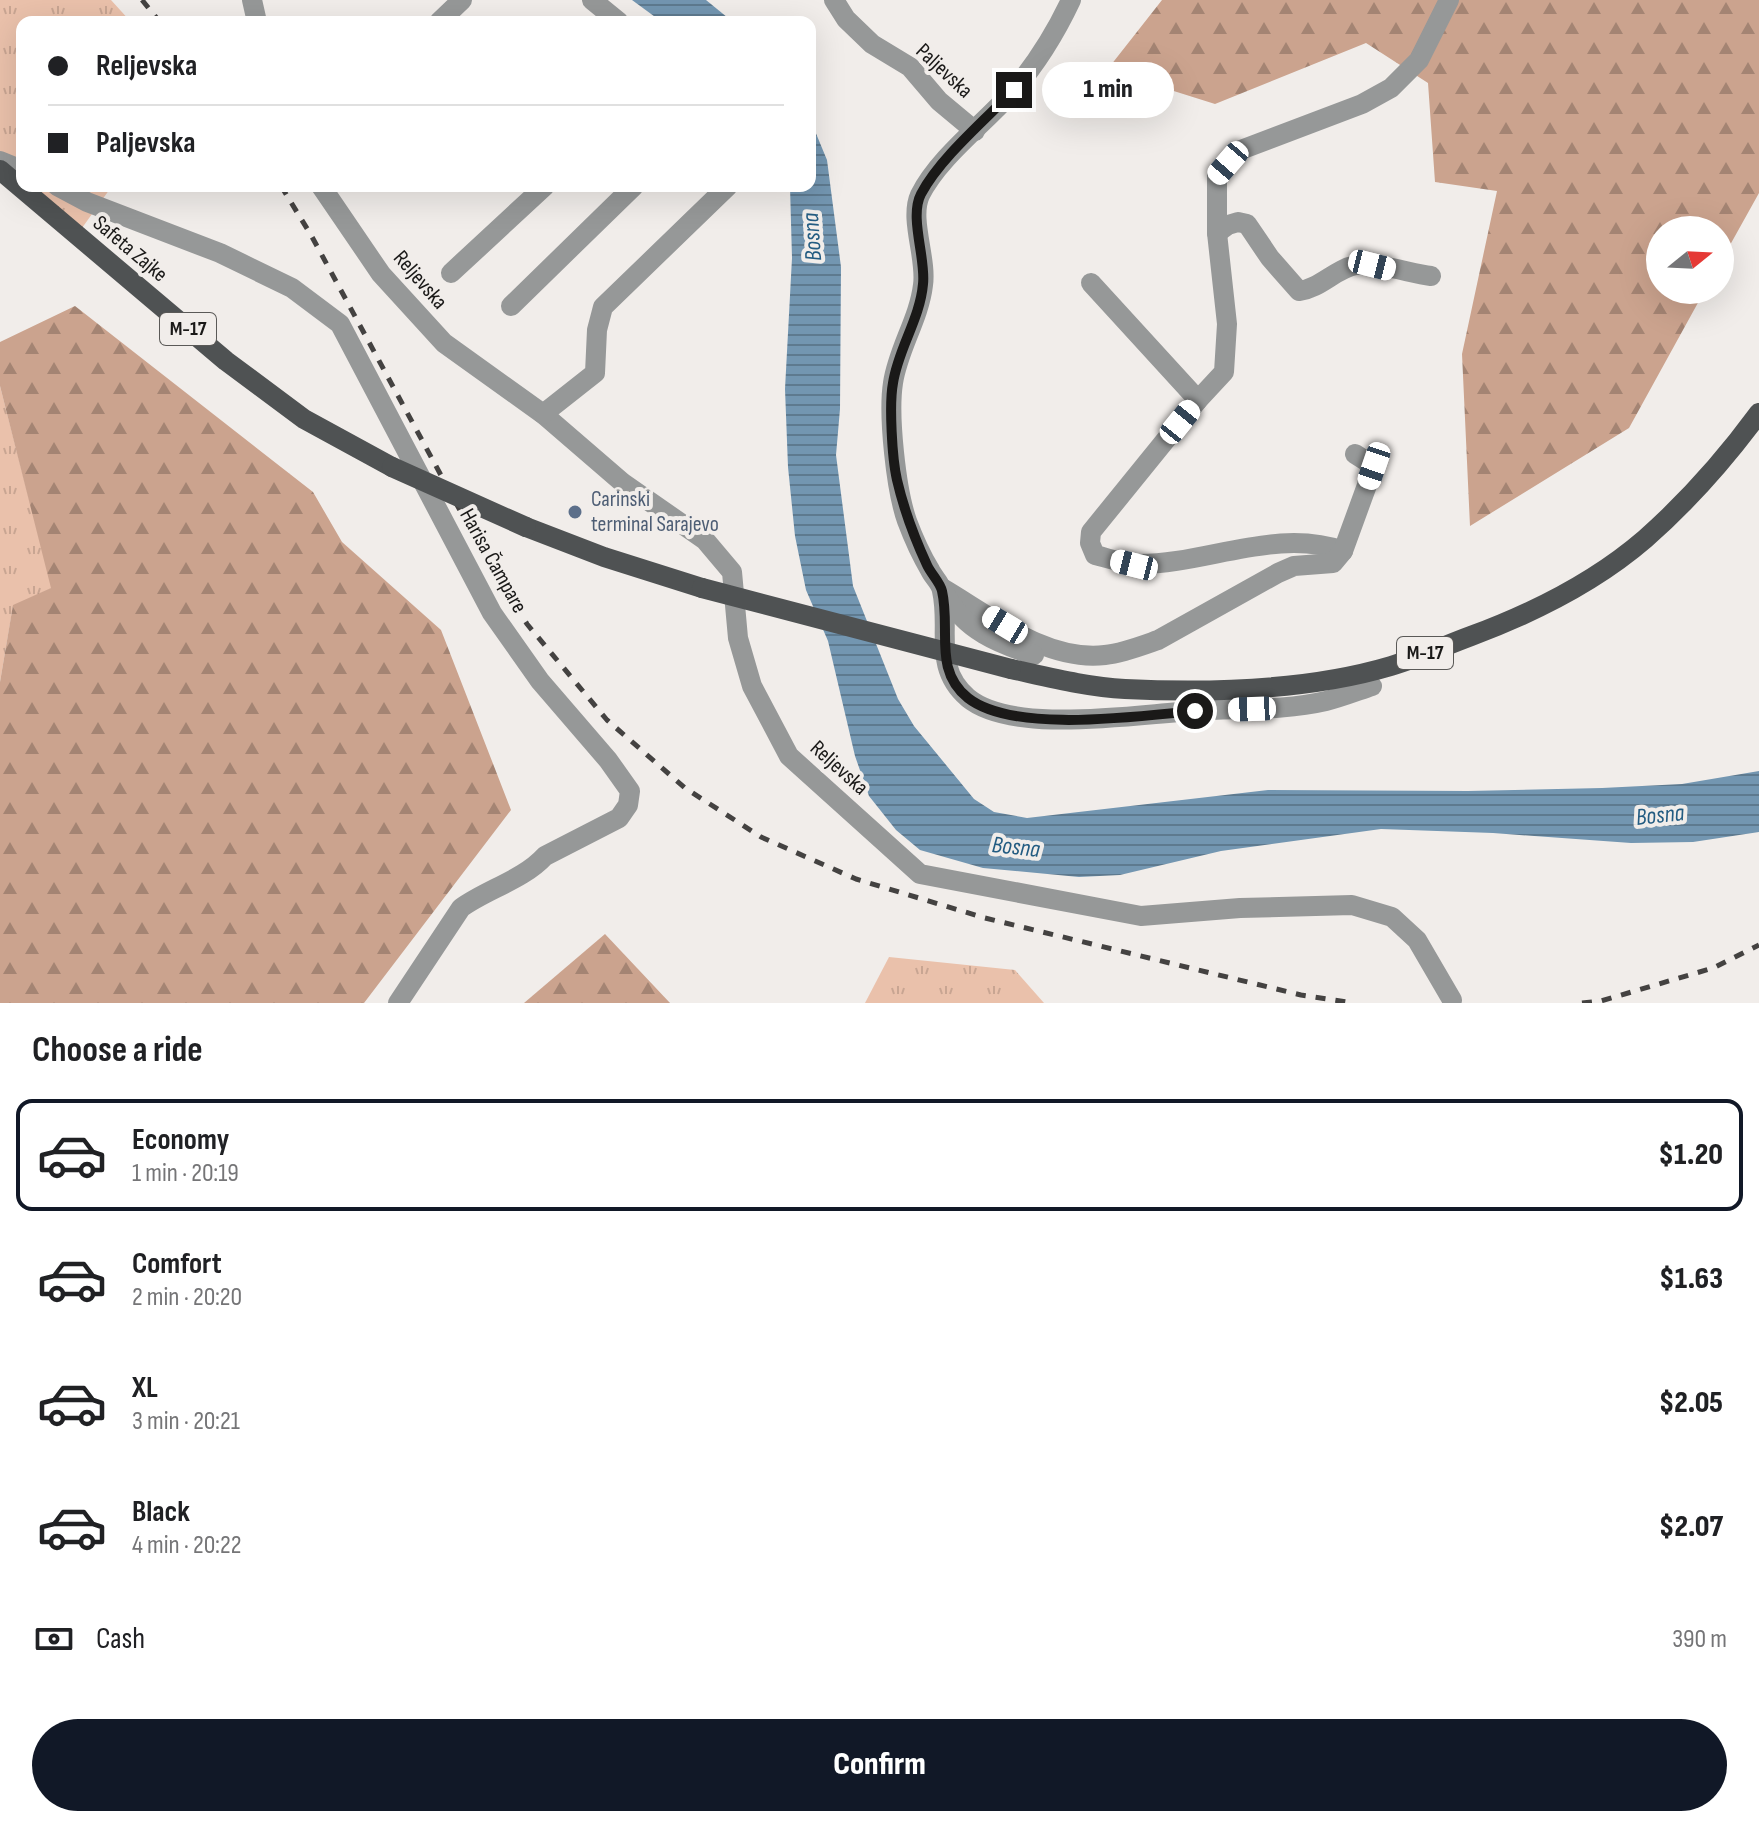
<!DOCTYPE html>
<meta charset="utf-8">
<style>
:root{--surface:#fff;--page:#f2f2f2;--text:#202124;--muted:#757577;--line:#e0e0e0;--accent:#111827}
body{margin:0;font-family:"Sofia Sans Condensed",sans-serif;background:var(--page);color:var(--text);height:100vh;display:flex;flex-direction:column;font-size:30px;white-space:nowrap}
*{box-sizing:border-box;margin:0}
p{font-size:26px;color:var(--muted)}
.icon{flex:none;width:44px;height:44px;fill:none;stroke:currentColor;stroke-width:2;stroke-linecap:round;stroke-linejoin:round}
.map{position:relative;height:1003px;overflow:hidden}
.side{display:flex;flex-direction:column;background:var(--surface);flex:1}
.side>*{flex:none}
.guide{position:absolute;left:16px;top:16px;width:800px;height:176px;border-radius:16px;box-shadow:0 8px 32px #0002;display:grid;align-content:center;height:176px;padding:0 32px;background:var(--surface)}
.needle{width:52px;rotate:72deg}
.controls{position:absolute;left:1646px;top:216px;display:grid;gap:16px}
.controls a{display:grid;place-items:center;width:88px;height:88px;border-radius:50%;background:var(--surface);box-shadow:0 8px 32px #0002;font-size:40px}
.end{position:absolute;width:36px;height:36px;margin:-18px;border:10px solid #1a1918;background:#fff;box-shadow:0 0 0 4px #fff}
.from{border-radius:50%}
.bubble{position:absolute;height:56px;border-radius:28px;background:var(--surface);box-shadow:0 8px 32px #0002;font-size:26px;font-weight:800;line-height:56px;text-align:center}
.car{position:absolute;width:24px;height:48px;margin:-24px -12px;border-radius:10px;box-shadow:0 0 6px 2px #0007;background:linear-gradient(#fff 24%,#345 0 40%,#fff 0 76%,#345 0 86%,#fff 0)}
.guide b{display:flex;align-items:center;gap:28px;height:76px;font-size:30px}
.guide b+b{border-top:2px solid var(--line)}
.guide i{width:20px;height:20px;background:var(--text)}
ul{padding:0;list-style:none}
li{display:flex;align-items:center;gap:24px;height:112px;margin:0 16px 12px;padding:0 16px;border:4px solid transparent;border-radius:16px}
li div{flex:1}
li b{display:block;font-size:30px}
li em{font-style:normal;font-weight:800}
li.selected{border-color:var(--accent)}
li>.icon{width:72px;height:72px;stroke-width:1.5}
h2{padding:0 32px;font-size:36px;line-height:96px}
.pay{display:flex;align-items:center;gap:20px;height:88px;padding:0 32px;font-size:30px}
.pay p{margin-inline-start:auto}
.primary-button{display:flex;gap:16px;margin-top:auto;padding:16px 32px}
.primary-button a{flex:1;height:92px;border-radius:48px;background:var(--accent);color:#fff;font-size:32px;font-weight:800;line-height:92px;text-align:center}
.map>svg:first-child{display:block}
.grass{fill:url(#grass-tufts)}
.forest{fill:url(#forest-firs)}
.water{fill:url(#water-rules)}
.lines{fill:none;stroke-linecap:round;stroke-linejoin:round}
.minor{stroke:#969898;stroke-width:20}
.major{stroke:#4f5253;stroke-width:20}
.rail{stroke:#444241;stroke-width:5;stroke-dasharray:10 10;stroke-linecap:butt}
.major-bridge{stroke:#4f5253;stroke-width:20}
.route{stroke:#1a1918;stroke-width:10}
.service-dot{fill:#5c6f8a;stroke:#f1edea;stroke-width:3}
.labels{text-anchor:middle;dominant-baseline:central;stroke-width:8;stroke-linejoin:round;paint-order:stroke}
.shield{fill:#f1edea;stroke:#5a5957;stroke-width:2}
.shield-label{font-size:20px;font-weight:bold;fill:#1a1918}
.street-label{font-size:22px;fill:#1a1918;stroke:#f1edea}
.service-label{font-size:22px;fill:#4e5e75;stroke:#f1edea;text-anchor:start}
.water-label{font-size:24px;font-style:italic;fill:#235c82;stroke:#f1edea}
</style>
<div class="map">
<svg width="1759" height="1003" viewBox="0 0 1759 1003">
<defs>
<pattern id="grass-tufts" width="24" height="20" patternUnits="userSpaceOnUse" patternTransform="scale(2)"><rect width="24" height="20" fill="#eac1ab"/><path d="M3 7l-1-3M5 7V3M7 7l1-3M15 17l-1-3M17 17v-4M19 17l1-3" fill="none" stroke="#c8a592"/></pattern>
<pattern id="forest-firs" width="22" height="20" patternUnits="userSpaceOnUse" patternTransform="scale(2)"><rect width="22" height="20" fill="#cba38e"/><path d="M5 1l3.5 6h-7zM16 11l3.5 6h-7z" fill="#a48473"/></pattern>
<pattern id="water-rules" width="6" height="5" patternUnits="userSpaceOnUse" patternTransform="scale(2)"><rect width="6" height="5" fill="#7396b1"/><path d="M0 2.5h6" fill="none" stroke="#5e7a8f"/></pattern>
</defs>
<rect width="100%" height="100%" fill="#f1edea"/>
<g class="grass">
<polygon points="0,0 111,0 131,22 22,22 22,186 112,186 77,235 0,170"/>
<polygon points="0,386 52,588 13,606 0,682"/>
<polygon points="889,957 1015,970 1044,1003 865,1003"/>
</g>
<g class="forest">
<polygon points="1162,0 1759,0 1759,193 1720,263 1720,230 1660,230 1660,290 1705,290 1629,428 1470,526 1462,354 1497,191 1435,182 1428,83 1366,43 1215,104 1107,70"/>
<polygon points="75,306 313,492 342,542 441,630 511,810 364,1003 0,1003 0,682 13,605 51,588 0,386 0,342"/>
<polygon points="605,934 670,1003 524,1003"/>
</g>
<g class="water">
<polygon points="632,0 706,0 733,22 662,22"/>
<polygon points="810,119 827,160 841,267 840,409 836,455 853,586 898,699 914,726 974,799 994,812 1027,818 1268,790 1468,791 1602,788 1682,784 1759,771 1759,832 1693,842 1631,843 1493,833 1381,829 1221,851 1120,875 1079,877 983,868 920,850 896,830 869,796 855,756 828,641 806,590 795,536 788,467 785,389 792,258 790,186 810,186"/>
</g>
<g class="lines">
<g class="minor">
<polyline points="252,0 257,22"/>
<polyline points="592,0 619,22"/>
<polyline points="834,0 846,19 872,44 910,67 939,101 975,131"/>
<path d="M1071 0C1056 32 1036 64 1013 91 984 124 939 157 920 195 909 219 927 258 923 285 919 319 898 349 893 383 888 415 896 490 907 521 913 537 921 555 930 570 933 577 941 583 942 591 951 630 932 667 968 698 1013 735 1137 714 1194 711 1238 708 1283 711 1326 701 1342 697 1357 691 1372 686"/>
<polyline points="439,22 462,0"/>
<polyline points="0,161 22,170"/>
<path d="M57 186 87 202 220 253 292 288 340 324 492 613 540 681 608 760 630 791 628 805 619 818 545 856C523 880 487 889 461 908L398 1003"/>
<polyline points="321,186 381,274 444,343 543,414 623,483 705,540 732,572 738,638 752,686 789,756 920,874 1141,916 1240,908 1352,905 1392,917 1417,940 1452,1000"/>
<path d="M1217 233 1228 225 1238 222 1247 224 1270 258 1299 291C1321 288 1335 269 1356 265 1377 262 1409 273 1431 276"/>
<polyline points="451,273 545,186"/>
<polyline points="1091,283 1198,400"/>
<polyline points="511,306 634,186"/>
<polyline points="543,414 595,373 597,330 603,307 728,186"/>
<path d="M1343 551C1277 527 1205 565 1137 564 1123 564 1108 558 1095 555L1090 543 1091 532 1198 400 1224 372 1227 324 1217 233V176L1238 151 1362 104 1391 88 1419 60 1449 0"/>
<path d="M942 588C990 616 1046 662 1105 655 1123 653 1141 646 1158 640L1278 573 1294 566 1333 563 1343 551 1374 466 1355 454"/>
<path d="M946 595C964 630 999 644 1034 655"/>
</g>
<g class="major">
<polyline points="0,170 226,361 304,419 392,467"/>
<polyline points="526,527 604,557 702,588"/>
<path d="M1011 669C1048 677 1087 687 1125 689 1209 693 1310 690 1391 666 1418 658 1444 646 1471 636 1533 613 1594 583 1645 539 1687 502 1726 458 1759 413"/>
</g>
<g class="rail">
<polyline points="142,0 160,22"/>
<polyline points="281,186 311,235 469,527 527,624 607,720 685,788 761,837 856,879 985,918 1301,995 1353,1003"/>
<polyline points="1582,1003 1601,1001 1713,968 1759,945"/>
</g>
<g class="major-bridge">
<polyline points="392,467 526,527"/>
<polyline points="702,588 1011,669"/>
</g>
</g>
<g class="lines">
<path class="route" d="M1014 90C985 120 940 158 921 194 909 217 926 258 923 284 920 319 898 349 893 383 889 404 892 458 897 480 904 510 914 537 927 565 931 574 940 582 942 591 951 630 933 670 968 698 1014 734 1139 716 1195 711"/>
</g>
<circle class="service-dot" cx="575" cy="512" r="8"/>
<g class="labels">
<g class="shield">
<rect x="160" y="313" width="56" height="32" rx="6"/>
<rect x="1397" y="637" width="56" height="32" rx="6"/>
</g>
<g class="shield-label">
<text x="188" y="329">M-17</text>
<text x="1425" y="653">M-17</text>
</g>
<g class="street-label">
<text transform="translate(944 71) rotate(43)">Paljevska</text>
<text transform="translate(130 249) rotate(40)">Safeta Zajke</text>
<text transform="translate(420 280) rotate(49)">Reljevska</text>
<text transform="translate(493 561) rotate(61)">Harisa Čampare</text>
<text transform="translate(839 768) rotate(42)">Reljevska</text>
</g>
<g class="service-label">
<text x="591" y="499">Carinski<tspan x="591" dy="25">terminal Sarajevo</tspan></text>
</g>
<g class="water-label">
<text transform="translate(812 237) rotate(-94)">Bosna</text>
<text transform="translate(1660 815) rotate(-6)">Bosna</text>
<text transform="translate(1016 847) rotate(6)">Bosna</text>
</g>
</g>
</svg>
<div class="controls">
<a><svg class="needle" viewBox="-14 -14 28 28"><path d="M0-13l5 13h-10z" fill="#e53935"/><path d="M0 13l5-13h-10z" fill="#757577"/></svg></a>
</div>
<i class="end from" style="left:1195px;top:711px"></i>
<i class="end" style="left:1014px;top:90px"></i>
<div class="bubble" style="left:1042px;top:62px;width:132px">1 min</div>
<i class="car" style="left:1228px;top:163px;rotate:221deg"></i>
<i class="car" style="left:1372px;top:265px;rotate:104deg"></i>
<i class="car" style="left:1180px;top:422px;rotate:39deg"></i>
<i class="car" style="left:1374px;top:466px;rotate:199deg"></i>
<i class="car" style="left:1134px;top:565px;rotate:284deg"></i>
<i class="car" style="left:1005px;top:625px;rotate:301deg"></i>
<i class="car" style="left:1252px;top:709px;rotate:268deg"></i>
<div class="guide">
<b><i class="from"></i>Reljevska</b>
<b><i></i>Paljevska</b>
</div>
</div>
<section class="side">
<h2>Choose a ride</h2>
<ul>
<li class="selected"><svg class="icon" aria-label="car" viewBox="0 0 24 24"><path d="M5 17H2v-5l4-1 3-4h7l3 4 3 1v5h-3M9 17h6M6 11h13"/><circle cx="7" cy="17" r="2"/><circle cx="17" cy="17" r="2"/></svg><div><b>Economy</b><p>1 min · 20:19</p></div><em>$1.20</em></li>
<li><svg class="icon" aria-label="car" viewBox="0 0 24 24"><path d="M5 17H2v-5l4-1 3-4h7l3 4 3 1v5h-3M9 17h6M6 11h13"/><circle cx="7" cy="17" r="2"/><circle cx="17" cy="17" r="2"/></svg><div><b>Comfort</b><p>2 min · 20:20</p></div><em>$1.63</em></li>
<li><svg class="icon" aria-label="car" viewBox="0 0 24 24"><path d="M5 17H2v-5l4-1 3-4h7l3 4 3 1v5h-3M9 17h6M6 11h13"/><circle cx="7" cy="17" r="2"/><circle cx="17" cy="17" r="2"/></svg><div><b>XL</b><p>3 min · 20:21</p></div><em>$2.05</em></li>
<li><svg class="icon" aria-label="car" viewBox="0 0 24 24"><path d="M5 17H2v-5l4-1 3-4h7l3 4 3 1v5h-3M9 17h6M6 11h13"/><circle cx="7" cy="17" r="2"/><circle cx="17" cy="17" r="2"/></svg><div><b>Black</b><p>4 min · 20:22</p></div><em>$2.07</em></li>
</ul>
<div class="pay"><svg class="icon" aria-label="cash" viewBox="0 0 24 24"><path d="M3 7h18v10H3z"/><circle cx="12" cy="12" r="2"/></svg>Cash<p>390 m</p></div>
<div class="primary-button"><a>Confirm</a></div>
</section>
